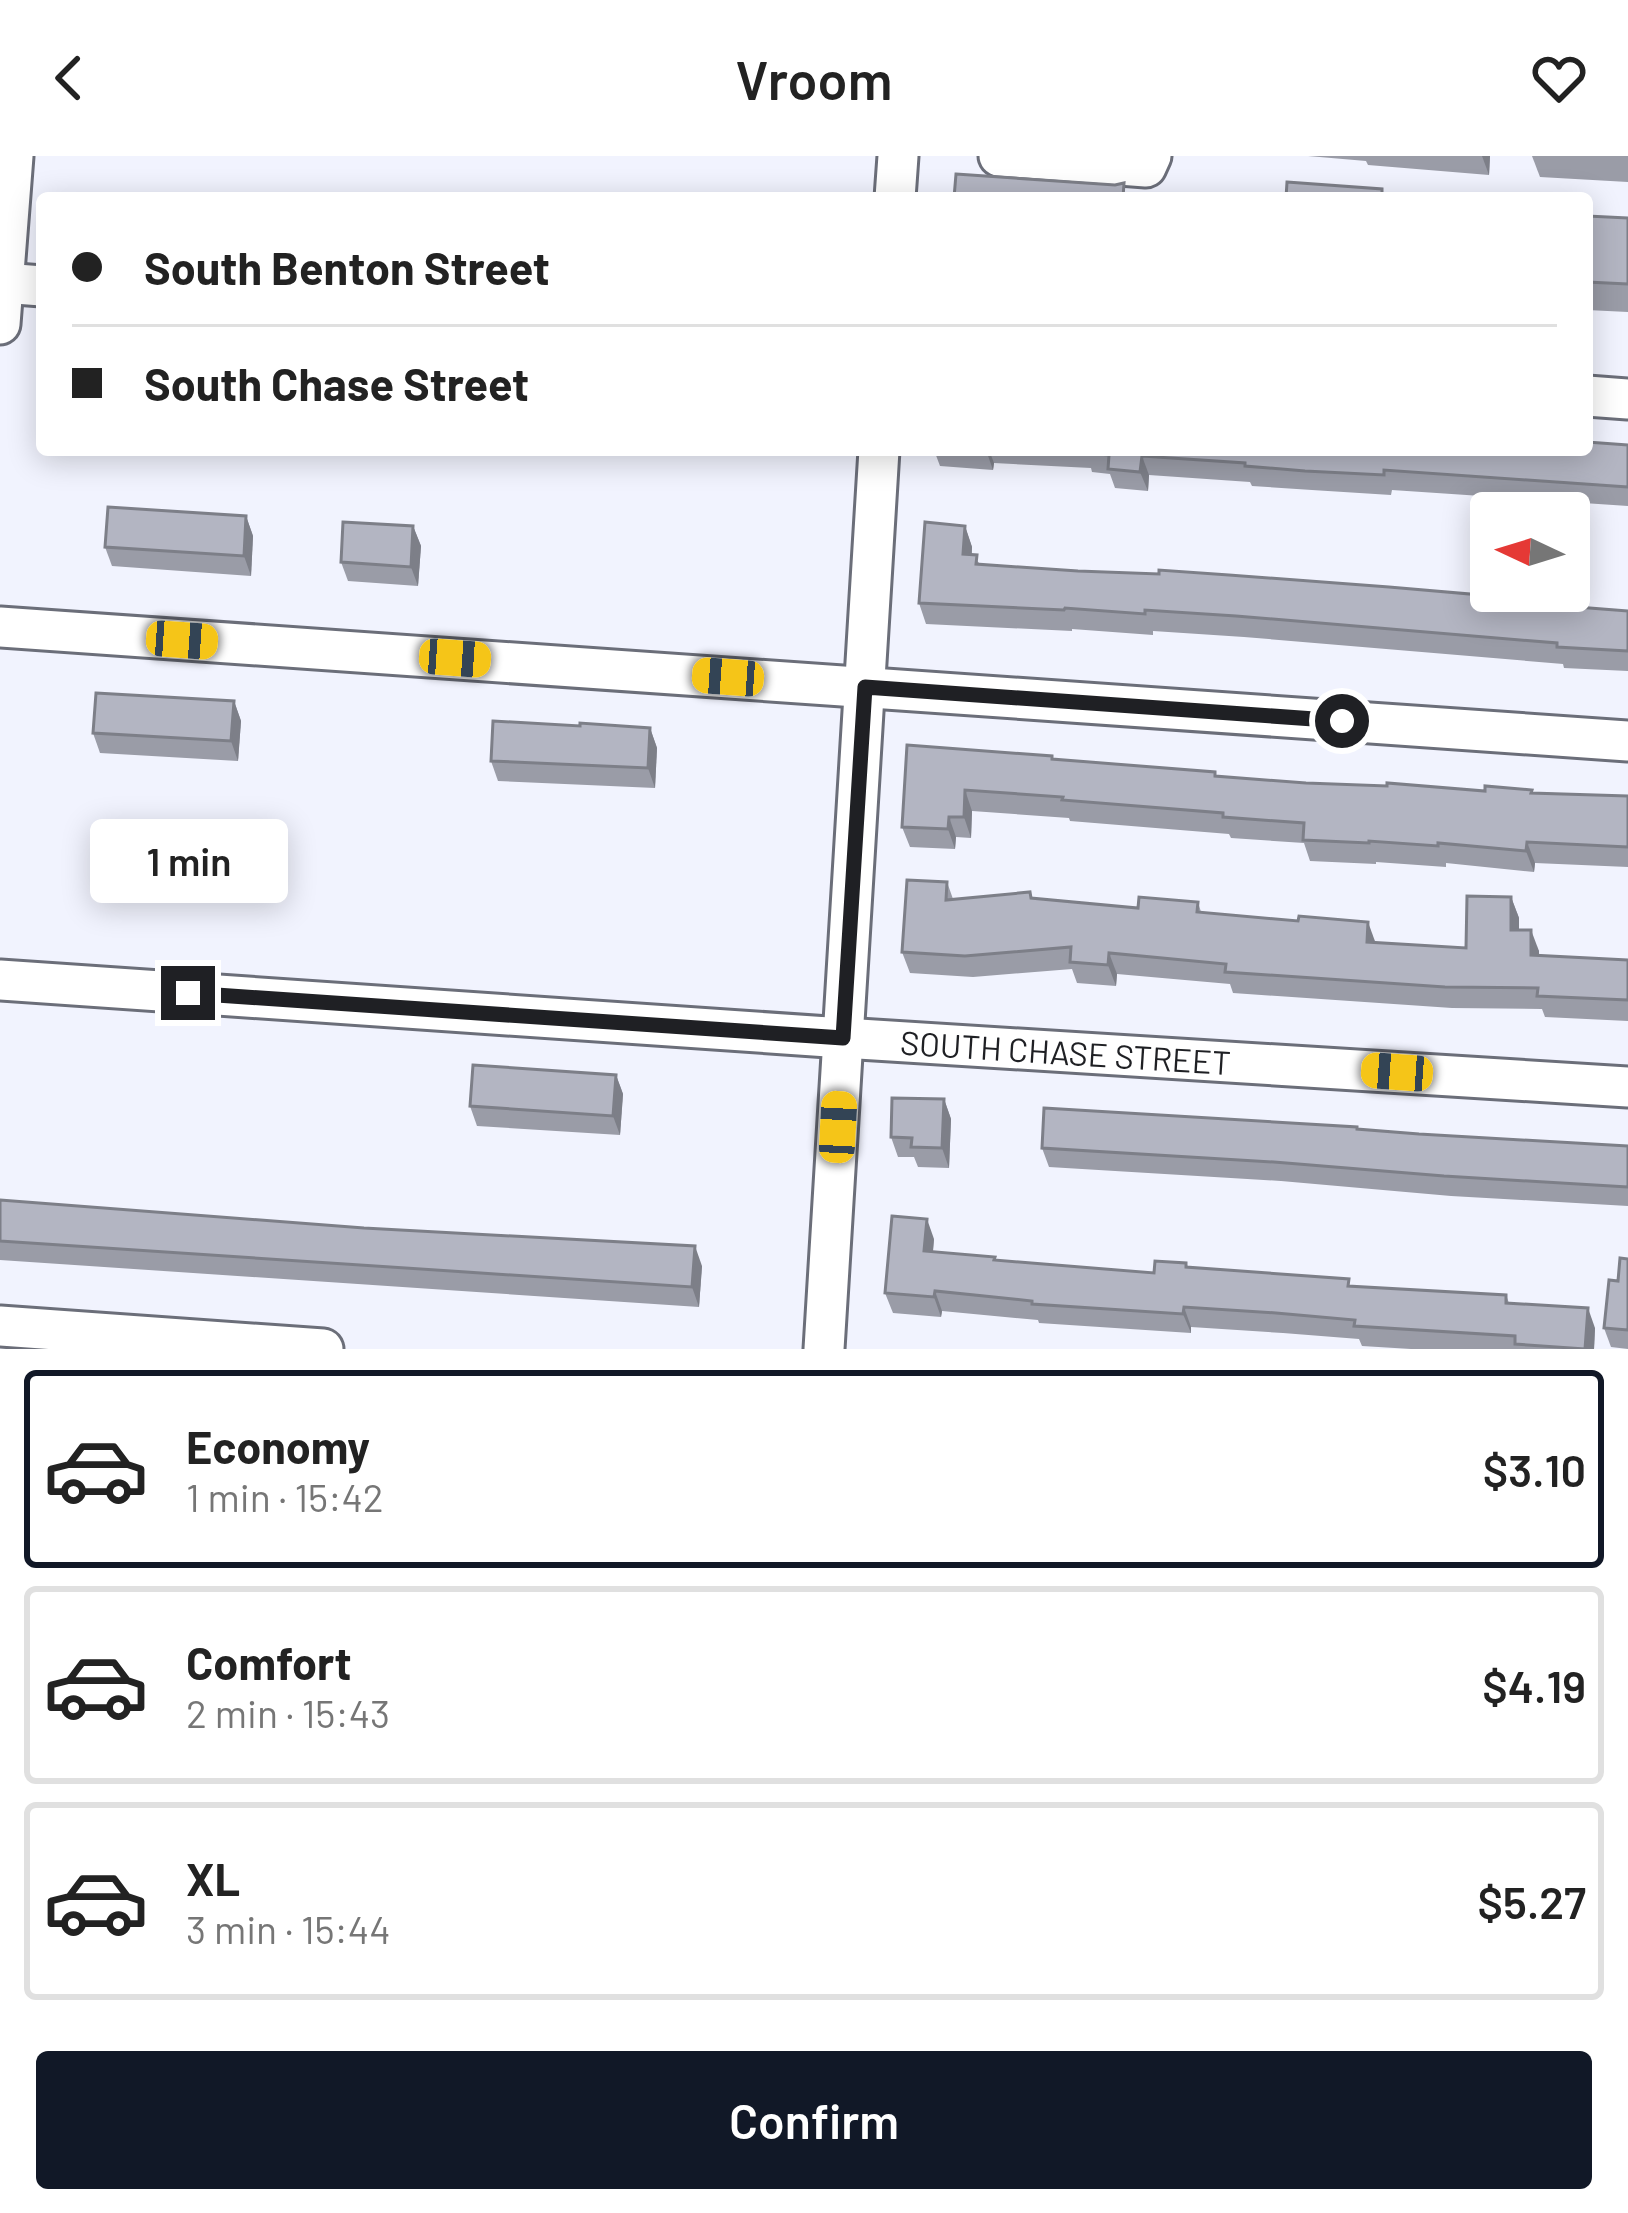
<!DOCTYPE html>
<meta charset="utf-8">
<style>
:root{--surface:#fff;--page:#f6f6f6;--text:#222;--muted:#767676;--line:#e0e0e0;--accent:#111827}
body{margin:0;font-family:Barlow,sans-serif;background:var(--page);color:var(--text);height:100vh;display:flex;flex-direction:column;font-size:45px;white-space:nowrap}
*{box-sizing:border-box;margin:0}
p{font-size:39px;color:var(--muted)}
.icon{flex:none;width:66px;height:66px;fill:none;stroke:currentColor;stroke-width:2;stroke-linecap:round;stroke-linejoin:round}
.map{position:relative;height:1193px;overflow:hidden}
.panel{display:flex;flex-direction:column;background:var(--surface);flex:1}
.panel>*{flex:none}
.hud{position:absolute;left:36px;top:36px;width:1557px;height:264px;border-radius:12px;box-shadow:0 6px 30px #0003;display:grid;align-content:center;height:264px;padding:0 36px;background:var(--surface)}
.needle{width:78px;rotate:274deg}
.tools{position:absolute;left:1470px;top:336px;display:grid;gap:24px}
.tools a{display:grid;place-items:center;width:120px;height:120px;border-radius:12px;background:var(--surface);box-shadow:0 6px 30px #0003;font-size:60px}
.end{position:absolute;width:54px;height:54px;margin:-27px;border:15px solid #1f2024;background:#fff;box-shadow:0 0 0 6px #fff}
.from{border-radius:50%}
.bubble{position:absolute;height:84px;border-radius:12px;background:var(--surface);box-shadow:0 6px 30px #0003;font-size:39px;font-weight:600;line-height:84px;text-align:center}
.car{position:absolute;width:36px;height:72px;margin:-36px -18px;border-radius:15px;box-shadow:0 0 9px 3px #0007;background:linear-gradient(#f5c518 24%,#345 0 40%,#f5c518 0 76%,#345 0 86%,#f5c518 0)}
.hud b{display:flex;align-items:center;gap:42px;height:114px;font-size:45px}
.hud b+b{border-top:3px solid var(--line)}
.hud i{width:30px;height:30px;background:var(--text)}
ul{padding:21px 0 0;list-style:none}
li{display:flex;align-items:center;gap:36px;height:198px;margin:0 24px 18px;padding:0 12px;border:6px solid var(--line);border-radius:12px}
li div{flex:1}
li b{display:block;font-size:45px}
li em{font-style:normal;font-weight:600}
li.active{border-color:var(--accent)}
li>.icon{width:108px;height:108px;stroke-width:1.5}
.action{display:flex;gap:24px;margin-top:auto;padding:24px 36px}
.action a{flex:1;height:138px;border-radius:12px;background:var(--accent);color:#fff;font-size:48px;font-weight:600;line-height:138px;text-align:center}
header{display:flex;justify-content:space-between;align-items:center;height:156px;padding:0 36px;background:var(--surface);font-size:54px;font-weight:600}
.map>svg:first-child{display:block}
.lines{fill:none;stroke-linecap:round;stroke-linejoin:round}
.minor-casing{stroke:#6b6e79;stroke-width:45}
.minor{stroke:#fff;stroke-width:39}
.wall{fill:#9a9ca7}
.shaded-wall{fill:#7d7f88}
.building{fill:#b3b5c2;stroke:#7d7f88;stroke-width:3}
.route{stroke:#1f2024;stroke-width:15}
.labels{text-anchor:middle;dominant-baseline:central;stroke-width:12;stroke-linejoin:round;paint-order:stroke}
.street-label{font-size:33px;fill:#1f2024;stroke:#fff}
</style>
<header><svg class="icon" aria-label="back" viewBox="0 0 24 24"><path d="M15 5l-7 7 7 7"/></svg>Vroom<svg class="icon" aria-label="heart" viewBox="0 0 24 24"><path d="M12 20l-8-8c-3-5 5-10 8-4 3-6 11-1 8 4z"/></svg></header>
<div class="map">
<svg width="1628" height="1193" viewBox="0 0 1628 1193">
<rect width="100%" height="100%" fill="#f1f3fe"/>
<g class="lines">
<g class="minor-casing">
<g id="minor">
<polyline points="999,0 1146,11 1151,0"/>
<polyline points="895,42 898,0"/>
<polyline points="3,127 42,130"/>
<polyline points="0,168 13,0"/>
<polyline points="1587,240 1628,243"/>
<polyline points="0,471 1628,585"/>
<path id="s1" d="M0 824 843 882 1628 931"/>
<polyline points="0,1170 323,1193"/>
<polyline points="824,1193 879,294"/>
</g>
</g>
<use href="#minor" class="minor"/>
</g>
<g class="wall">
<polygon points="1308,0 1490,0 1489,19 1368,9 1366,5"/>
<polygon points="1532,0 1628,0 1628,26 1540,21"/>
<polygon points="1587,60 1628,62 1628,156 1587,154"/>
<polygon points="1628,289 1628,350 1392,334 1391,339 1312,334 1252,330 1250,326 1149,319 1148,335 1115,332 1110,318 1092,316 1091,312 994,307 993,314 940,310 934,294 1587,294"/>
<polygon points="246,360 253,380 251,420 112,410 105,391"/>
<polygon points="413,370 421,390 418,430 348,425 341,406"/>
<polygon points="965,370 972,391 972,399 980,408 1539,444 1540,449 1628,455 1628,515 1564,512 1563,508 1244,481 1153,475 1153,479 1072,473 1072,475 926,468 919,447"/>
<polygon points="234,545 241,565 238,605 100,597 93,577"/>
<polygon points="580,570 650,572 657,592 655,632 498,625 491,605"/>
<polygon points="907,589 1052,600 1053,603 1215,616 1216,621 1306,627 1628,640 1628,711 1535,707 1534,716 1446,707 1446,711 1376,706 1376,708 1310,705 1304,687 1231,682 1229,678 1070,665 1069,662 972,655 971,682 956,681 955,693 910,691 902,671"/>
<polygon points="947,726 953,743 1030,736 1033,742 1138,752 1198,746 1201,756 1376,786 1466,792 1511,741 1519,762 1519,774 1539,795 1539,800 1628,804 1628,865 1545,861 1542,853 1452,852 1233,837 1230,828 1117,818 1116,830 1077,827 1072,813 973,821 910,817 902,796"/>
<polygon points="616,919 623,938 620,979 477,970 470,950"/>
<polygon points="944,943 951,963 949,1012 918,1011 914,1001 898,1001 891,981"/>
<polygon points="1358,974 1628,990 1628,1050 1451,1040 1281,1025 1049,1011 1042,992"/>
<polygon points="0,1044 702,1110 699,1151 0,1104"/>
<polygon points="934,1083 933,1096 995,1101 996,1104 1154,1117 1186,1107 1188,1111 1351,1130 1506,1139 1509,1147 1595,1172 1594,1193 1411,1193 1362,1190 1359,1183 1283,1177 1191,1171 1191,1177 1039,1167 1038,1164 942,1155 941,1161 893,1157 885,1137"/>
<polygon points="1628,1103 1628,1193 1611,1191 1604,1172 1618,1125"/>
</g>
<g class="shaded-wall">
<polygon points="1482,0 1490,0 1489,19"/>
<polygon points="986,294 989,294 994,307 993,314"/>
<polygon points="1142,300 1149,319 1148,335 1140,316"/>
<polygon points="246,360 253,380 251,420 244,400"/>
<polygon points="413,370 421,390 418,430 411,411"/>
<polygon points="965,370 972,391 970,419 963,398"/>
<polygon points="234,545 241,565 238,605 231,585"/>
<polygon points="650,572 657,592 655,632 648,612"/>
<polygon points="965,634 972,655 971,682 964,661"/>
<polygon points="949,661 956,681 955,693 948,673"/>
<polygon points="1527,686 1535,707 1534,716 1526,695"/>
<polygon points="1511,741 1519,762 1519,795 1511,774"/>
<polygon points="1368,766 1376,788 1367,786"/>
<polygon points="1531,774 1539,795 1538,820 1531,799"/>
<polygon points="1109,797 1117,818 1116,830 1108,809"/>
<polygon points="616,919 623,938 620,979 613,960"/>
<polygon points="944,943 951,963 949,1012 942,992"/>
<polygon points="927,1063 934,1083 931,1114 924,1095"/>
<polygon points="695,1090 702,1110 699,1151 692,1131"/>
<polygon points="935,1135 942,1155 941,1161 934,1141"/>
<polygon points="1184,1151 1191,1171 1191,1177 1183,1158"/>
<polygon points="1588,1152 1595,1172 1594,1193 1585,1193"/>
</g>
<g class="building">
<polygon points="956,18 1115,29 1124,27 1123,42 954,42"/>
<polygon points="1287,26 1382,33 1382,42 1286,42"/>
<polygon points="1587,60 1628,62 1628,128 1587,126"/>
<polygon points="1587,286 1628,289 1628,331 1384,314 1384,319 1305,315 1245,310 1245,307 1142,300 1140,316 1108,313 1109,299 1085,297 1086,294 1587,294"/>
<polygon points="108,351 246,360 244,400 105,391"/>
<polygon points="343,366 413,370 411,411 341,406"/>
<polygon points="925,366 965,370 963,398 977,399 976,408 1078,415 1159,418 1159,414 1229,419 1389,431 1539,444 1539,448 1628,455 1628,495 1557,491 1557,487 1236,460 1145,454 1145,458 1065,452 1064,454 919,447"/>
<polygon points="96,537 234,545 231,585 93,577"/>
<polygon points="493,565 580,570 580,567 650,572 648,612 491,605"/>
<polygon points="907,589 1052,600 1052,603 1215,616 1215,620 1306,627 1387,630 1387,627 1485,635 1485,630 1532,634 1531,637 1628,640 1628,691 1527,686 1526,695 1438,687 1438,690 1369,685 1369,687 1303,684 1304,667 1223,661 1223,657 1062,644 1063,641 965,634 964,661 949,661 948,673 902,671"/>
<polygon points="907,724 947,726 946,744 1030,736 1031,742 1138,752 1139,741 1198,746 1197,756 1298,765 1299,760 1368,766 1367,786 1466,792 1467,740 1511,741 1511,774 1531,774 1531,799 1628,804 1628,844 1537,840 1538,832 1445,831 1225,816 1226,808 1109,797 1108,809 1070,806 1071,791 965,800 902,796"/>
<polygon points="473,909 616,919 613,960 470,950"/>
<polygon points="892,942 944,943 942,992 911,991 912,982 891,981"/>
<polygon points="1044,952 1357,971 1357,973 1419,978 1628,990 1628,1031 1444,1020 1274,1006 1042,992"/>
<polygon points="0,1044 364,1072 695,1090 692,1131 0,1085"/>
<polygon points="892,1060 927,1063 924,1095 995,1101 994,1104 1154,1117 1155,1105 1186,1107 1186,1111 1349,1123 1348,1130 1506,1139 1506,1147 1588,1152 1585,1193 1515,1188 1515,1180 1354,1170 1355,1164 1276,1157 1184,1151 1183,1158 1032,1148 1032,1145 935,1135 934,1141 885,1137"/>
<polygon points="1620,1102 1628,1103 1628,1174 1604,1172 1609,1124 1618,1125"/>
</g>
<g class="lines">
<polyline class="route" points="188,837 843,882 865,531 1342,565"/>
</g>
<g class="labels">
<g class="street-label">
<text stroke="none"><textPath href="#s1" startOffset="1068">SOUTH CHASE STREET</textPath></text>
</g>
</g>
</svg>
<div class="tools">
<a><svg class="needle" viewBox="-14 -14 28 28"><path d="M0-13l5 13h-10z" fill="#e53935"/><path d="M0 13l5-13h-10z" fill="#767676"/></svg></a>
</div>
<i class="end from" style="left:1342px;top:565px"></i>
<i class="end" style="left:188px;top:837px"></i>
<div class="bubble" style="left:90px;top:663px;width:198px">1 min</div>
<i class="car" style="left:182px;top:484px;rotate:94deg"></i>
<i class="car" style="left:455px;top:502px;rotate:94deg"></i>
<i class="car" style="left:728px;top:521px;rotate:274deg"></i>
<i class="car" style="left:1397px;top:916px;rotate:274deg"></i>
<i class="car" style="left:838px;top:971px;rotate:3deg"></i>
<div class="hud">
<b><i class="from"></i>South Benton Street</b>
<b><i></i>South Chase Street</b>
</div>
</div>
<section class="panel">
<ul>
<li class="active"><svg class="icon" aria-label="car" viewBox="0 0 24 24"><path d="M5 17H2v-5l4-1 3-4h7l3 4 3 1v5h-3M9 17h6M6 11h13"/><circle cx="7" cy="17" r="2"/><circle cx="17" cy="17" r="2"/></svg><div><b>Economy</b><p>1 min · 15:42</p></div><em>$3.10</em></li>
<li><svg class="icon" aria-label="car" viewBox="0 0 24 24"><path d="M5 17H2v-5l4-1 3-4h7l3 4 3 1v5h-3M9 17h6M6 11h13"/><circle cx="7" cy="17" r="2"/><circle cx="17" cy="17" r="2"/></svg><div><b>Comfort</b><p>2 min · 15:43</p></div><em>$4.19</em></li>
<li><svg class="icon" aria-label="car" viewBox="0 0 24 24"><path d="M5 17H2v-5l4-1 3-4h7l3 4 3 1v5h-3M9 17h6M6 11h13"/><circle cx="7" cy="17" r="2"/><circle cx="17" cy="17" r="2"/></svg><div><b>XL</b><p>3 min · 15:44</p></div><em>$5.27</em></li>
</ul>
<div class="action"><a>Confirm</a></div>
</section>
